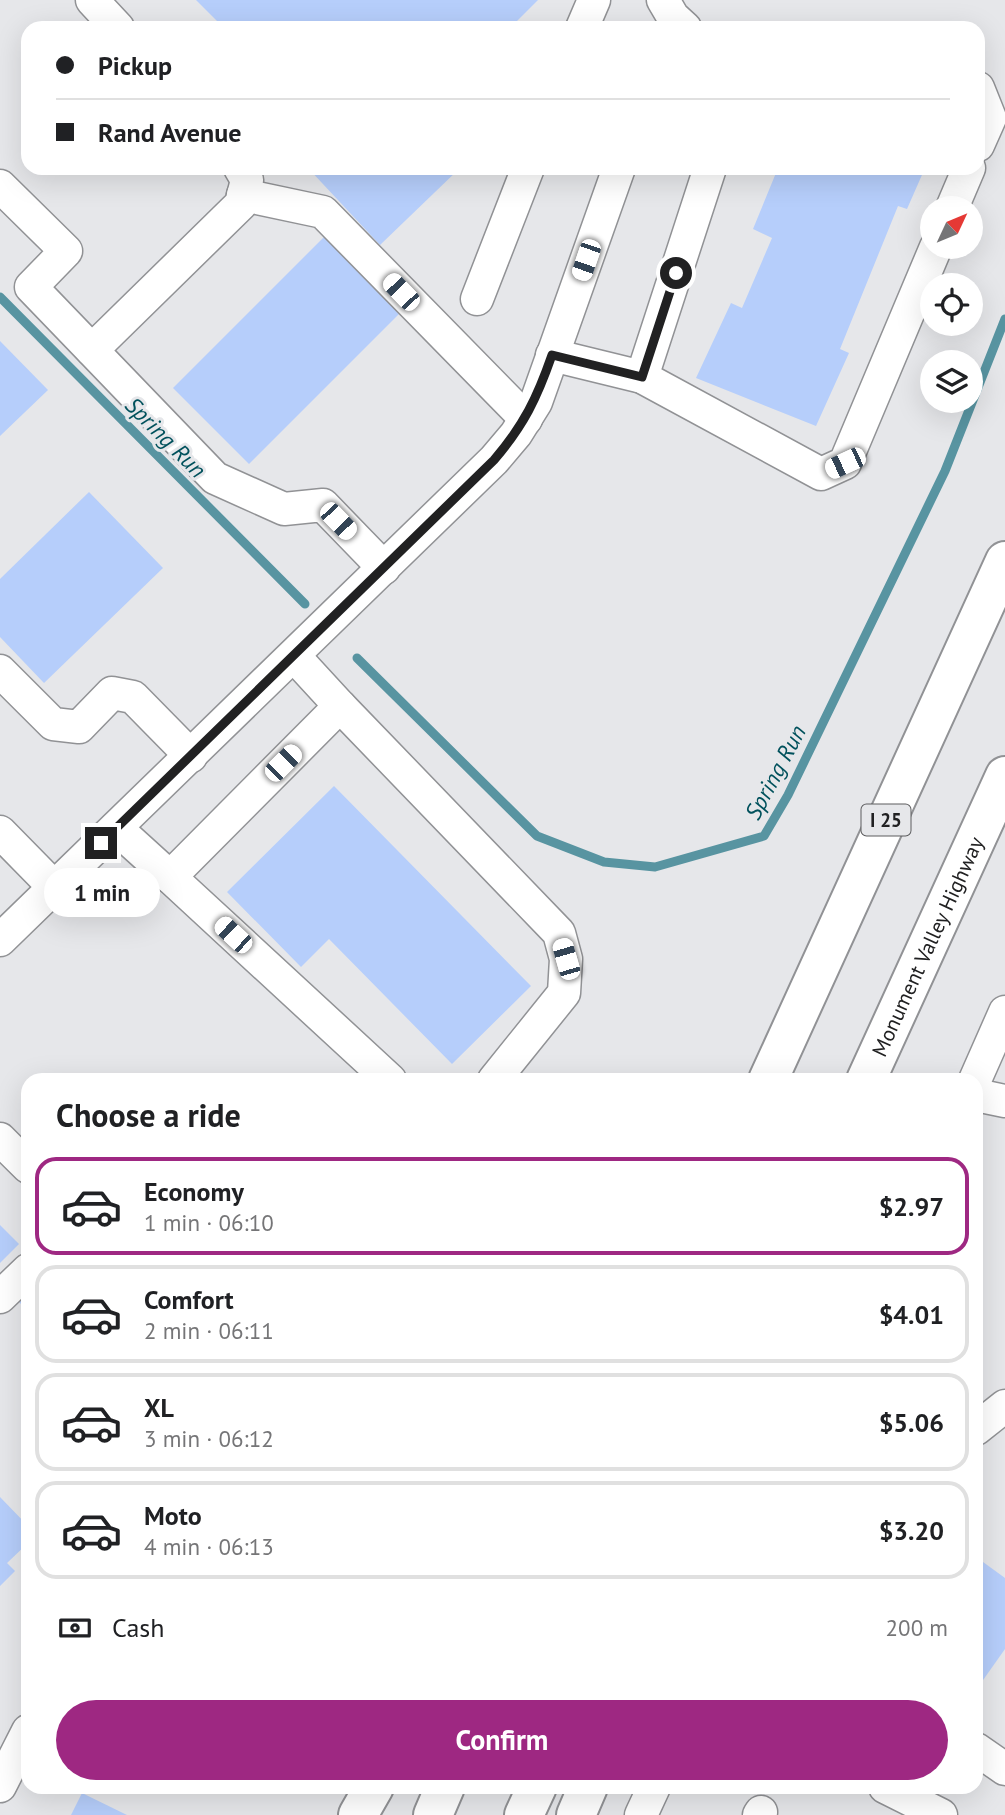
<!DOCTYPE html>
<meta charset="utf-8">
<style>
:root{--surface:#fff;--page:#f2f2f2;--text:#202124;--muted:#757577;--line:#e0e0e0;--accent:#9e2882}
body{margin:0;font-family:"PT Sans",sans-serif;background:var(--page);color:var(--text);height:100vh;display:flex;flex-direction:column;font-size:26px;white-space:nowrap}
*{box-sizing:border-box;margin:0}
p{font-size:23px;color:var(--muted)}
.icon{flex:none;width:38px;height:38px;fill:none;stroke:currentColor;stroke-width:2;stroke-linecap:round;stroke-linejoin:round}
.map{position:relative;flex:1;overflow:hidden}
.side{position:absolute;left:21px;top:1073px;width:962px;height:721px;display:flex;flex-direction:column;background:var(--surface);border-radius:21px;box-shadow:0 7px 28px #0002}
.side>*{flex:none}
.hud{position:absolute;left:21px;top:21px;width:964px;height:154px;border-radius:21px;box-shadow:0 7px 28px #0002;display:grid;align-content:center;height:154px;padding:0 35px;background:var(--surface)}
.needle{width:46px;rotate:46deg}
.controls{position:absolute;left:920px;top:196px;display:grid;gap:14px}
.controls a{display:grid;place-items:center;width:63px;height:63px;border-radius:50%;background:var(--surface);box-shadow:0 7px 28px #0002;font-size:35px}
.end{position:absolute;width:32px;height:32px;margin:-16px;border:9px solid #212122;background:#fff;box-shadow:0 0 0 4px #fff}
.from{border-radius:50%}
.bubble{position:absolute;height:49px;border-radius:24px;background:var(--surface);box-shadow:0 7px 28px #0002;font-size:23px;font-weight:700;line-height:49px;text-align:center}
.car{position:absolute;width:21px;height:42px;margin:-21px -10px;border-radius:9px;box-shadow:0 0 5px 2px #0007;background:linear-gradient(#fff 24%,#345 0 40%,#fff 0 76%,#345 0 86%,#fff 0)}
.hud b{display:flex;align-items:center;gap:24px;height:66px;font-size:26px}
.hud b+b{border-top:2px solid var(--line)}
.hud i{width:18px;height:18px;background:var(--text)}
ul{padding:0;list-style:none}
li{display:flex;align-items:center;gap:21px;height:98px;margin:0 14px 10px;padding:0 21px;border:4px solid var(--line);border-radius:21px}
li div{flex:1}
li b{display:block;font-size:26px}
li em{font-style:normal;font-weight:700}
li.on{border-color:var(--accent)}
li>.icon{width:63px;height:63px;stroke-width:1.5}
h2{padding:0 35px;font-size:32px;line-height:84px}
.pay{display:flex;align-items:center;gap:18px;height:77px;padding:0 35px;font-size:26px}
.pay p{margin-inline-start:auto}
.primary-button{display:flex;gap:14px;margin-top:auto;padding:14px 35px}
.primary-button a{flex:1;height:80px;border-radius:42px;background:var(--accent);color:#fff;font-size:28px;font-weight:700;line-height:80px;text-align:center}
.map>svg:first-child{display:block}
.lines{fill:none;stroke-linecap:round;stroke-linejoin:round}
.stream{stroke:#5894a1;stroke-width:9}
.building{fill:#b6cefb}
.minor-casing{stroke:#919295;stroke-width:35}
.highway-casing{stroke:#919295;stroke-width:42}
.minor{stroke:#fff;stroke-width:32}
.highway{stroke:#fff;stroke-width:38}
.route{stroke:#212122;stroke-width:9}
.labels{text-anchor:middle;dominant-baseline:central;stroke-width:6;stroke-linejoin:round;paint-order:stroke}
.shield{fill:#e6e7ea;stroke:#5c5c5e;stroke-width:2}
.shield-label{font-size:19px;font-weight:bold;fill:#212122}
.street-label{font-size:21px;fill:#212122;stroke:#e6e7ea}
.water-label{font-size:23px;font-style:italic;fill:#00515c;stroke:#e6e7ea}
</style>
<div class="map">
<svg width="1005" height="1815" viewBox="0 0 1005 1815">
<rect width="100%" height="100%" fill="#e6e7ea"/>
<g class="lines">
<g class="stream">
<polyline points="0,297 305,604"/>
<polyline points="357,658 537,836 604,862 655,867 764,836 788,795 945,471 1005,319"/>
</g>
</g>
<g class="building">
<polygon points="196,0 538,0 510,28 224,28"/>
<polygon points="308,168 460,168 380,245"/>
<polygon points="778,168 925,168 907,209 898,206 840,349 849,353 816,426 696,378 731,303 742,308 772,238 753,229"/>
<polygon points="325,236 401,312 249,464 173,388"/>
<polygon points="0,341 48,390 0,436"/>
<polygon points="89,492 163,568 44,683 0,637 0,579"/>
<polygon points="334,786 531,986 452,1064 329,939 301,967 227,892"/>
<polygon points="0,1225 19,1244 0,1263"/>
<polygon points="28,1292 28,1311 18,1301"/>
<polygon points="0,1497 28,1526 28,1543 7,1563 15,1571 0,1586"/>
<polygon points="983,1562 1005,1578 1005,1649 976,1690 976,1572"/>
<polygon points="82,1793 127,1815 71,1815"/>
</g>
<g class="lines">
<g class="minor-casing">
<g id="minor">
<polyline points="92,0 118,28"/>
<polyline points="663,0 673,17 685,28"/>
<polyline points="582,28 594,0"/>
<polyline points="978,88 990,118 978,145"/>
<polyline points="0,186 66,251 31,287 215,478 284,509 323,505 384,568"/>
<polyline points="243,195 323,212 526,419"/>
<polyline points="952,208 969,168"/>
<polyline points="477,299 528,168"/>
<polyline points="92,350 241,204 247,180 240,168"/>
<polyline points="552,355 642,377 821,474 845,463 936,247"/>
<polyline points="642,377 710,168"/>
<polyline points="0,671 53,724 79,727 112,693 133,697 191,756"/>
<polyline points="340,706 559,933 566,959 564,993 494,1080"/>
<polyline points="116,828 170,877 340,706 294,656"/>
<polyline points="0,832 55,888"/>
<polyline points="170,877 390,1080"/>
<polyline points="0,940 494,460 516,434 536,402 619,168"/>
<polyline points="975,1080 1005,1012"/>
<polyline points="976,1095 1005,1101"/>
<polyline points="0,1139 28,1167"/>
<polyline points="0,1297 28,1270"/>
<polyline points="976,1429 1005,1406"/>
<polyline points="976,1749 1005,1769"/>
<polyline points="0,1786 28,1731"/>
<polyline points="885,1787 941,1815"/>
<polyline points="641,1815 654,1787"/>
<polyline points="759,1815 761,1812"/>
</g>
</g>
<g class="highway-casing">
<g id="highway">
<polyline points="768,1080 1005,561"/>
<path id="s1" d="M866 1080 1005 776"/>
<polyline points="358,1815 374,1787"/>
<polyline points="433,1815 445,1787"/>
<polyline points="524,1815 537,1787"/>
<polyline points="576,1815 588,1787"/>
</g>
</g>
<use href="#minor" class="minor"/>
<use href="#highway" class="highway"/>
</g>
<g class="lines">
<path class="route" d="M101 843 494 460C524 425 537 398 552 355L642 377 676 273"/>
</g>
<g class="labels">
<rect class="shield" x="861.5" y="804.5" width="49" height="31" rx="5"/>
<g class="shield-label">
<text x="886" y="820">I 25</text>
</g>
<g class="street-label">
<text stroke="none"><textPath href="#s1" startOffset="147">Monument Valley Highway</textPath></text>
</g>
<g class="water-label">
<text transform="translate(166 437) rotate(45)">Spring Run</text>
<text transform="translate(775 772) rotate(-62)">Spring Run</text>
</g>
</g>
</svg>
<div class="controls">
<a><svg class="needle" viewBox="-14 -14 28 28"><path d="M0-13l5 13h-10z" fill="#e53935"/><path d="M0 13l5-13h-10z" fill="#757577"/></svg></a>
<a><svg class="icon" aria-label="locate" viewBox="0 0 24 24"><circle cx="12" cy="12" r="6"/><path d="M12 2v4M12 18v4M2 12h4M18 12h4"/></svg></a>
<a><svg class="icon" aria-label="layers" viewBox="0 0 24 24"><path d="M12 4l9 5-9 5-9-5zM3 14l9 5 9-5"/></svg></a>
</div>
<i class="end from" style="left:676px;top:273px"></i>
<i class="end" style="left:101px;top:843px"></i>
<div class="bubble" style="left:44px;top:868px;width:116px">1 min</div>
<i class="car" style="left:586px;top:260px;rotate:199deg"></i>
<i class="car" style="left:401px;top:292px;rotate:316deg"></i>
<i class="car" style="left:845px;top:463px;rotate:245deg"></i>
<i class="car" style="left:338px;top:521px;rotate:136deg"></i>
<i class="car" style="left:283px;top:763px;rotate:45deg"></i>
<i class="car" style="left:233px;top:935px;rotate:313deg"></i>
<i class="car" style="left:566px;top:959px;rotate:344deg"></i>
<div class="hud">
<b><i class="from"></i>Pickup</b>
<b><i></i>Rand Avenue</b>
</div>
<section class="side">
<h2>Choose a ride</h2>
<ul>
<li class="on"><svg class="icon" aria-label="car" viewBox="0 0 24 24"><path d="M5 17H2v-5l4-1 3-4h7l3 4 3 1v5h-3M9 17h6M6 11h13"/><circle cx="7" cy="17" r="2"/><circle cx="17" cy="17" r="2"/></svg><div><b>Economy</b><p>1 min · 06:10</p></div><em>$2.97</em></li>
<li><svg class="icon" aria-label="car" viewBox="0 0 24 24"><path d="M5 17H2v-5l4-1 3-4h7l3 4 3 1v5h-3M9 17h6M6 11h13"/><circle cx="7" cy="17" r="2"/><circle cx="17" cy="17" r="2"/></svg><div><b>Comfort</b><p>2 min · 06:11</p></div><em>$4.01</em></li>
<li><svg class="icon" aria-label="car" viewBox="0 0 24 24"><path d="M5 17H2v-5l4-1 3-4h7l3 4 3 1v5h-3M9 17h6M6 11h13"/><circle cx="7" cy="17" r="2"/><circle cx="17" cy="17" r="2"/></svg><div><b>XL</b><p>3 min · 06:12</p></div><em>$5.06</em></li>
<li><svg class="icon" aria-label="car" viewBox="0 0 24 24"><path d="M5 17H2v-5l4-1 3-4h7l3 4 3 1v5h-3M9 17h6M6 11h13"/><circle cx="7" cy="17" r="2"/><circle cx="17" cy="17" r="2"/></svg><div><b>Moto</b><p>4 min · 06:13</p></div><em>$3.20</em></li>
</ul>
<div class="pay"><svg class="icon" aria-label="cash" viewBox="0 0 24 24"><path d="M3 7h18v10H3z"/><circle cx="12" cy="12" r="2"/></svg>Cash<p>200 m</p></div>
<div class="primary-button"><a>Confirm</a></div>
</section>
</div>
